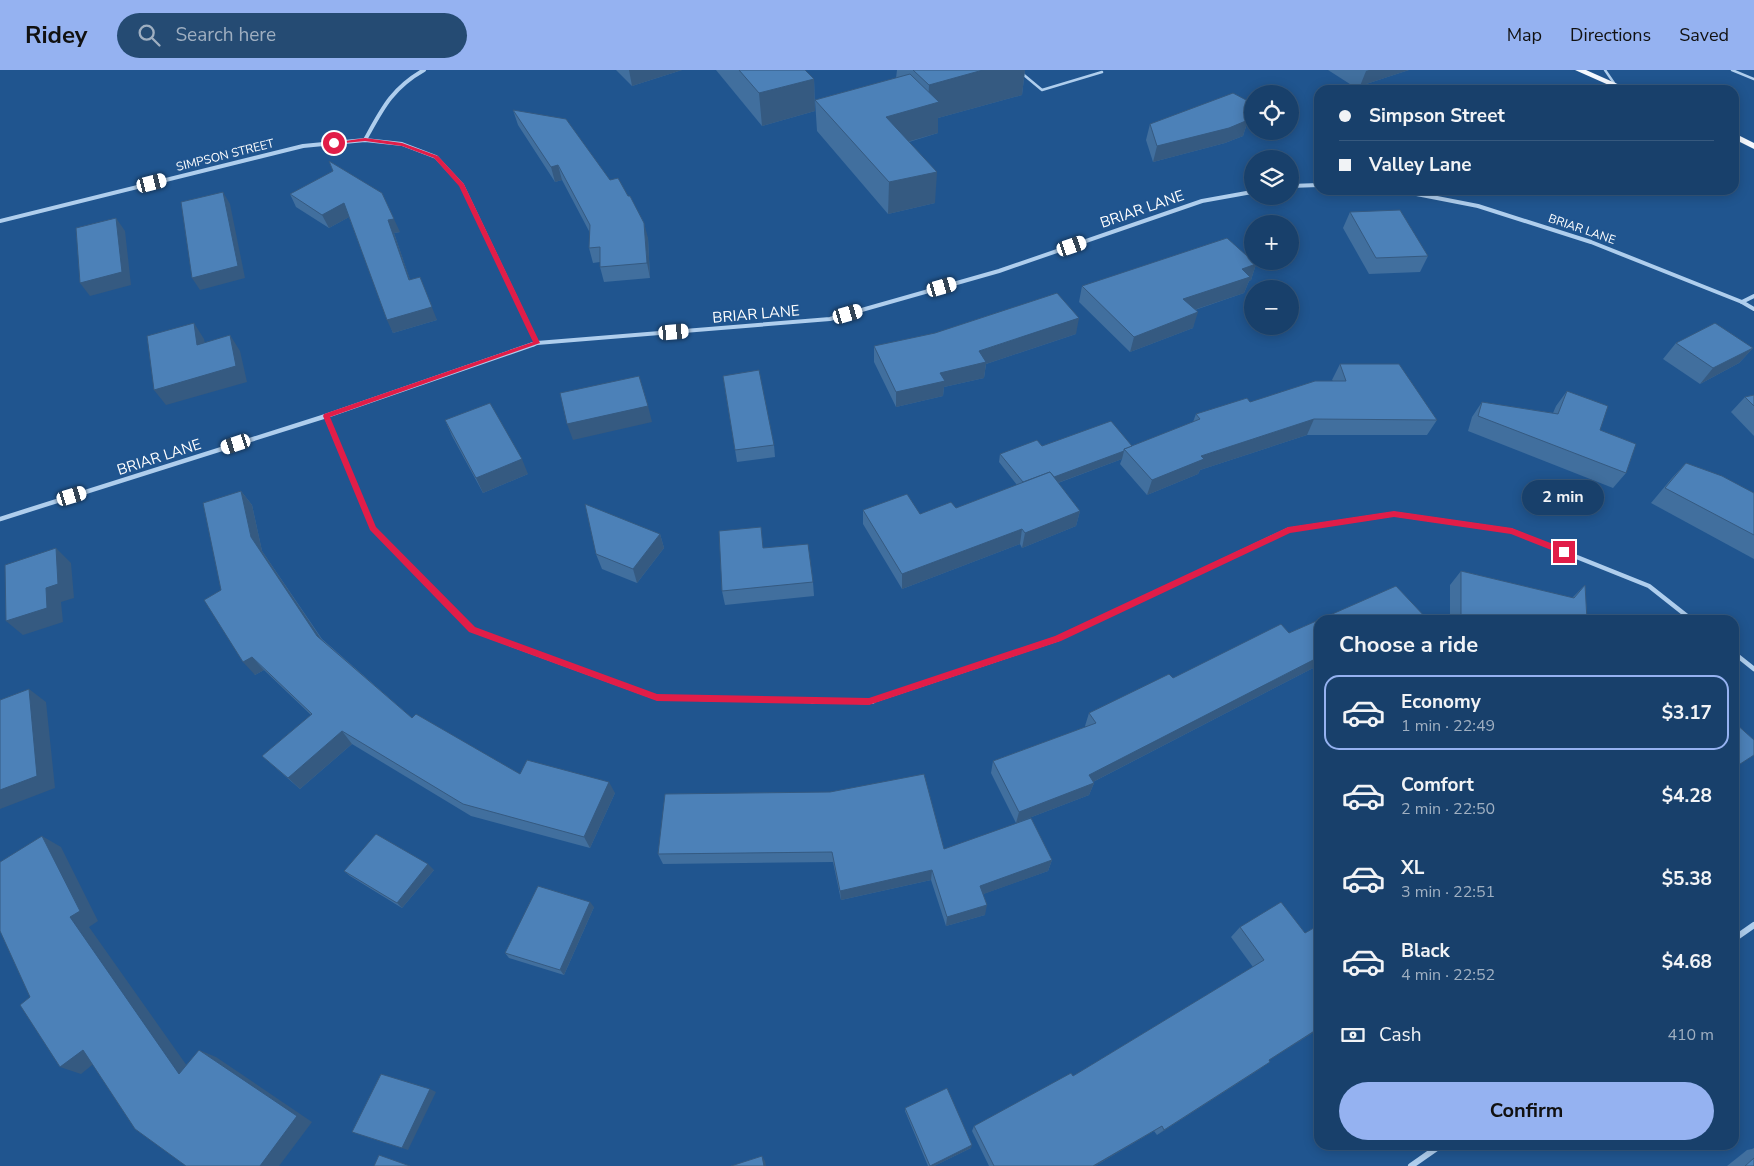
<!DOCTYPE html>
<meta charset="utf-8">
<style>
:root{--surface:#18406b;--page:#254b73;--text:#f1f3f6;--muted:#9fafc1;--line:#36597e;--accent:#95b2f1}
body{margin:0;font-family:"Nunito Sans",sans-serif;background:var(--page);color:var(--text);height:100vh;display:flex;flex-direction:column;font-size:19px;white-space:nowrap}
*{box-sizing:border-box;margin:0}
p{font-size:16px;color:var(--muted)}
.icon{flex:none;width:28px;height:28px;fill:none;stroke:currentColor;stroke-width:2;stroke-linecap:round;stroke-linejoin:round}
.map{position:relative;flex:1;overflow:hidden}
.sheet{position:absolute;left:1314px;top:545px;width:425px;height:535px;display:flex;flex-direction:column;background:var(--surface);border-radius:15px;box-shadow:0 2px 12px #0003,0 0 0 1px var(--line)}
.sheet>*{flex:none}
.banner{position:absolute;left:1314px;top:15px;width:425px;height:110px;border-radius:15px;box-shadow:0 2px 12px #0003,0 0 0 1px var(--line);display:grid;align-content:center;height:110px;padding:0 25px;background:var(--surface)}
.fabs{position:absolute;left:1244px;top:15px;display:grid;gap:10px}
.fabs a{display:grid;place-items:center;width:55px;height:55px;border-radius:50%;background:var(--surface);box-shadow:0 2px 12px #0003,0 0 0 1px var(--line);font-size:25px}
.end{position:absolute;width:22px;height:22px;margin:-11px;border:6px solid #e11d48;background:#fff;box-shadow:0 0 0 2px #fff}
.from{border-radius:50%}
.bubble{position:absolute;height:35px;border-radius:18px;background:var(--surface);box-shadow:0 2px 12px #0003,0 0 0 1px var(--line);font-size:16px;font-weight:700;line-height:35px;text-align:center}
.car{position:absolute;width:15px;height:30px;margin:-15px -8px;border-radius:6px;box-shadow:0 0 4px 1px #0007;background:linear-gradient(#fff 24%,#345 0 40%,#fff 0 76%,#345 0 86%,#fff 0)}
.banner b{display:flex;align-items:center;gap:18px;height:48px;font-size:19px}
.banner b+b{border-top:1px solid var(--line)}
.banner i{width:12px;height:12px;background:var(--text)}
ul{padding:0;list-style:none}
li{display:flex;align-items:center;gap:15px;height:75px;margin:0 10px 8px;padding:0 15px;border:2px solid transparent;border-radius:15px}
li div{flex:1}
li b{display:block;font-size:19px}
li em{font-style:normal;font-weight:700}
li.active{border-color:var(--accent)}
li>.icon{width:45px;height:45px;stroke-width:1.5}
h2{padding:0 25px;font-size:22px;line-height:60px}
.pay{display:flex;align-items:center;gap:12px;height:55px;padding:0 25px;font-size:19px}
.pay p{margin-inline-start:auto}
.primary-button{display:flex;gap:10px;margin-top:auto;padding:10px 25px}
.primary-button a{flex:1;height:58px;border-radius:30px;background:var(--accent);color:#111;font-size:20px;font-weight:700;line-height:58px;text-align:center}
header{display:flex;align-items:center;gap:30px;box-sizing:border-box;height:70px;padding:0 25px;background:var(--accent);color:#111}
header strong{font-size:24px}
nav{display:flex;gap:28px;margin-inline-start:auto;font-size:18px}
.search{width:350px;height:45px;background:var(--page);display:flex;align-items:center;gap:12px;box-sizing:border-box;padding:0 18px;border-radius:28px;color:var(--muted);font-size:19px}
.map>svg:first-child{display:block}
.lines{fill:none;stroke-linecap:round;stroke-linejoin:round}
.lane{stroke:#afceed;stroke-width:2.5}
.street-far2{stroke:#afceed;stroke-width:4}
.street-far1{stroke:#afceed;stroke-width:4.5}
.street{stroke:#afceed;stroke-width:6}
.primary{fill:#f5f9ff;fill-rule:evenodd}
.wall{fill:#416f9e}
.shaded-wall{fill:#355a81}
.building{fill:#4c81b8;stroke:#355a81}
.route{fill:#e11d48}
.labels{text-anchor:middle;dominant-baseline:central;stroke-width:4;stroke-linejoin:round;paint-order:stroke}
.far-street-label{font-size:12px;fill:#fff;stroke:#20558f}
.street-label{font-size:15px;fill:#fff;stroke:#20558f}
</style>
<header>
<strong>Ridey</strong>
<div class="search"><svg class="icon" aria-label="search" viewBox="0 0 24 24"><circle cx="10" cy="10" r="6"/><path d="M15 15l6 6"/></svg>Search here</div>
<nav><a>Map</a><a>Directions</a><a>Saved</a></nav>
</header>
<div class="map">
<svg width="1754" height="1096" viewBox="0 0 1754 1096">
<rect width="100%" height="100%" fill="#20558f"/>
<g class="lines">
<g class="lane">
<polyline points="1018,0 1042,20 1102,2"/>
<polyline points="1605,0 1616,16"/>
<polyline points="1732,0 1754,9"/>
</g>
<g class="street-far2">
<path d="M365 70C382 39 392 18 424 0"/>
<polyline points="1290,116 1319,115"/>
<polyline points="1396,120 1478,136 1591,172 1742,232 1754,239"/>
<polyline points="0,151 303,76 365,70 402,74 436,87 462,115 537,273"/>
<polyline points="1742,232 1754,226"/>
<polyline points="531,275 537,273 830,249 999,201 1202,131 1252,122"/>
</g>
<g class="street-far1">
<polyline points="326,346 373,458 472,560 657,628 869,632 1058,569 1288,460 1394,444 1512,461 1649,516 1692,550"/>
<polyline points="0,449 326,346 534,274"/>
<polyline points="1734,583 1754,599"/>
</g>
<g class="street">
<polyline points="813,631 872,631"/>
<polyline points="1734,869 1754,855"/>
<polyline points="1411,1096 1441,1075"/>
</g>
<g class="primary">
<polygon points="1575,0 1586,0 1631,20 1620,20"/>
<polygon points="1734,63 1754,73 1754,79 1734,69"/>
</g>
</g>
<g class="wall">
<polygon points="616,0 682,0 632,16"/>
<polygon points="716,0 805,0 814,9 815,41 762,56"/>
<polygon points="897,0 1025,0 1022,25 938,48 938,63 909,72 935,133 888,144 817,61 815,30 896,8"/>
<polygon points="1328,0 1409,0 1360,16 1353,16"/>
<polygon points="513,40 648,168 650,208 604,212 600,197 600,192 593,193 589,178 590,163 562,110 555,112 518,55"/>
<polygon points="1248,50 1243,66 1225,73 1153,92 1146,70 1150,54"/>
<polygon points="290,124 400,162 394,163 410,210 437,250 393,263 349,147 329,158 296,137"/>
<polygon points="1350,142 1428,186 1420,202 1369,204 1343,158"/>
<polygon points="1256,194 1251,210 1249,211 1244,223 1195,240 1193,258 1130,282 1079,232 1082,216"/>
<polygon points="1076,264 986,294 984,308 944,317 943,326 896,337 874,292 874,276"/>
<polygon points="1676,273 1753,278 1739,293 1700,314 1663,289"/>
<polygon points="1340,294 1437,350 1427,365 1307,365 1200,400 1198,404 1147,425 1120,394 1122,389 1058,413 1080,441 1076,456 1022,478 1020,474 902,519 863,454 863,440 920,444 956,438 1017,415 999,392 1000,384 1042,376 1132,376 1193,352 1196,344 1250,332 1333,311 1332,310"/>
<polygon points="723,306 774,375 775,387 737,392"/>
<polygon points="1567,321 1600,360 1626,403 1613,418 1468,361 1472,347 1482,332 1553,343 1556,336"/>
<polygon points="1754,325 1754,366 1731,342 1745,327"/>
<polygon points="445,350 528,404 483,423 452,366"/>
<polygon points="1686,393 1754,423 1754,489 1651,433 1672,408"/>
<polygon points="241,421 252,435 262,481 322,569 412,648 520,704 615,723 590,778 471,746 352,674 300,719 262,686 311,645 264,600 255,605 221,520"/>
<polygon points="660,464 664,478 637,513 602,499 596,484"/>
<polygon points="764,478 813,512 814,526 725,535 722,521"/>
<polygon points="1461,501 1572,528 1585,515 1587,550 1450,550 1450,515"/>
<polygon points="1319,550 1319,595 1093,712 1094,713 1089,725 1016,753 991,703 993,691 1086,657 1085,656 1089,643 1173,608 1289,563"/>
<polygon points="944,779 1052,790 1048,801 983,824 985,845 946,856 931,810 841,830 833,792 663,794 658,784"/>
<polygon points="434,800 402,838 350,806 344,801"/>
<polygon points="594,837 564,905 509,888 505,883"/>
<polygon points="1319,855 1319,959 1269,990 1260,999 1157,1065 1154,1061 1095,1096 989,1096 972,1061 974,1056 1073,1006 1253,897 1231,867 1240,857 1305,863"/>
<polygon points="905,1038 971,1078 934,1096 928,1096 905,1041"/>
<polygon points="1754,1078 1754,1096 1727,1096 1747,1080 1752,1079"/>
</g>
<g class="shaded-wall">
<polygon points="629,0 682,0 632,16"/>
<polygon points="983,0 1025,0 1022,25 938,48 938,63 886,78 886,47 928,35 929,15"/>
<polygon points="1369,0 1409,0 1360,16 1366,1"/>
<polygon points="814,9 815,41 762,56 759,23"/>
<polygon points="1248,50 1243,66 1225,73 1153,92 1157,76"/>
<polygon points="558,95 562,110 555,112 551,97"/>
<polygon points="937,102 935,133 888,144 889,112"/>
<polygon points="223,122 230,134 245,208 200,220 192,208"/>
<polygon points="344,133 351,146 329,158 322,145"/>
<polygon points="116,148 125,161 131,215 90,226 80,213"/>
<polygon points="394,149 400,162 394,163 415,224 409,210 388,150"/>
<polygon points="644,153 648,168 650,208 647,193"/>
<polygon points="1256,194 1251,210 1249,211 1244,223 1179,245 1183,229 1242,199"/>
<polygon points="420,207 437,250 393,263 387,250"/>
<polygon points="1198,242 1193,258 1130,282 1134,267"/>
<polygon points="1079,248 1076,264 986,294 984,308 944,317 943,326 896,337 896,322 940,303 979,281"/>
<polygon points="194,253 204,269 208,290 197,275"/>
<polygon points="230,265 240,281 247,312 166,335 154,320"/>
<polygon points="1753,278 1739,293 1700,314 1713,298"/>
<polygon points="648,336 652,352 573,370 567,354"/>
<polygon points="1314,349 1307,365 1200,400 1198,404 1147,425 1152,410 1201,386"/>
<polygon points="1124,381 1122,389 1025,425 1027,417"/>
<polygon points="522,389 528,404 483,423 476,408"/>
<polygon points="241,421 252,435 262,481 328,579 317,566 251,467"/>
<polygon points="1080,441 1076,456 1022,478 1025,463"/>
<polygon points="1022,459 1020,474 902,519 902,504"/>
<polygon points="660,464 664,478 637,513 633,499"/>
<polygon points="56,478 71,493 74,528 61,532 63,552 23,565 6,551 46,518"/>
<polygon points="252,587 264,600 255,605 243,592"/>
<polygon points="1319,587 1319,595 1085,716 1089,705"/>
<polygon points="29,619 46,632 55,718 0,739 0,720"/>
<polygon points="342,661 352,674 300,719 288,708"/>
<polygon points="609,712 615,723 590,778 584,767"/>
<polygon points="1094,713 1089,725 1016,753 1019,742"/>
<polygon points="42,766 61,777 98,851 89,857 197,1010 179,1004 70,847"/>
<polygon points="1052,790 1048,801 978,826 980,816"/>
<polygon points="428,794 434,800 402,838 397,833"/>
<polygon points="932,800 931,810 841,830 840,821"/>
<polygon points="590,832 594,837 564,905 560,900"/>
<polygon points="987,835 985,845 946,856 947,847"/>
<polygon points="1319,958 1319,959 1259,997 1269,990"/>
<polygon points="83,980 102,987 81,1004 60,997"/>
<polygon points="199,980 216,987 312,1052 279,1096 260,1096"/>
<polygon points="1270,992 1260,999 1157,1065 1164,1060"/>
<polygon points="430,1019 436,1022 408,1080 402,1078"/>
<polygon points="1162,1056 1154,1061 1095,1096 1093,1096"/>
<polygon points="972,1075 971,1078 934,1096 930,1096"/>
<polygon points="762,1086 765,1091 766,1096 764,1096"/>
</g>
<g class="building">
<polygon points="739,0 805,0 814,9 759,23"/>
<polygon points="913,0 983,0 929,15"/>
<polygon points="910,4 939,32 886,47 937,102 889,112 815,30"/>
<polygon points="1233,23 1248,31 1248,50 1229,58 1157,76 1150,54"/>
<polygon points="513,40 566,49 610,110 618,108 628,126 630,126 644,153 647,193 600,197 600,177 589,178 590,155 558,95 551,97"/>
<polygon points="329,91 382,123 394,149 388,150 409,210 420,207 432,237 387,250 344,133 322,145 290,124 333,101"/>
<polygon points="223,122 238,196 192,208 181,132"/>
<polygon points="1400,140 1428,186 1376,188 1350,142"/>
<polygon points="116,148 122,202 80,213 76,158"/>
<polygon points="1227,168 1256,194 1242,199 1250,207 1183,229 1198,242 1134,267 1082,216"/>
<polygon points="1057,223 1079,248 979,281 986,292 940,303 945,311 896,322 874,276 935,263"/>
<polygon points="194,253 197,275 230,265 236,296 154,320 147,266"/>
<polygon points="1715,253 1753,278 1713,298 1676,273"/>
<polygon points="1340,294 1399,294 1437,350 1314,349 1201,386 1204,389 1152,410 1124,379 1200,349 1196,344 1247,328 1250,332 1315,311 1346,311"/>
<polygon points="759,300 774,375 735,380 723,306"/>
<polygon points="639,306 648,336 567,354 560,323"/>
<polygon points="1567,321 1608,336 1600,360 1636,374 1626,403 1478,346 1482,332 1558,344"/>
<polygon points="1754,325 1754,336 1745,327"/>
<polygon points="490,333 522,389 476,408 445,350"/>
<polygon points="1111,351 1132,376 1124,379 1124,381 1054,407 1050,402 1023,412 1000,384 1037,370 1042,376"/>
<polygon points="1686,393 1722,406 1754,423 1754,465 1665,418"/>
<polygon points="1050,402 1080,441 1025,463 1022,459 902,504 863,440 907,424 920,444 951,432 956,438"/>
<polygon points="241,421 251,467 317,566 412,648 416,644 520,704 527,690 609,712 584,767 463,734 342,661 288,708 262,686 312,644 252,587 243,592 204,530 221,520 203,433"/>
<polygon points="585,434 660,464 633,499 596,484"/>
<polygon points="761,457 763,478 808,474 813,512 722,521 719,461"/>
<polygon points="56,478 58,514 46,518 47,538 6,551 5,495"/>
<polygon points="1461,501 1574,528 1585,515 1587,550 1472,550 1461,547"/>
<polygon points="1396,516 1428,550 1319,550 1319,587 1089,705 1094,713 1019,742 993,691 1096,653 1089,643 1169,604 1173,608 1281,554 1289,563"/>
<polygon points="29,619 37,706 0,720 0,630"/>
<polygon points="1734,652 1754,670 1754,685 1734,698"/>
<polygon points="924,704 944,779 1031,748 1052,790 980,816 987,835 947,847 932,800 840,821 832,782 658,784 665,724 830,722"/>
<polygon points="376,764 428,794 397,833 344,801"/>
<polygon points="42,766 80,841 70,847 179,1004 199,980 297,1046 260,1096 186,1096 135,1059 83,980 60,997 20,935 30,927 0,861 0,792"/>
<polygon points="538,816 590,832 560,900 505,883"/>
<polygon points="1281,832 1305,863 1319,855 1319,958 1269,990 1270,992 1164,1060 1162,1056 1093,1096 994,1096 974,1056 1071,1003 1073,1006 1264,890 1240,857"/>
<polygon points="381,1004 430,1019 402,1078 352,1062"/>
<polygon points="947,1018 972,1075 930,1096 905,1038"/>
<polygon points="379,1085 410,1096 374,1096"/>
<polygon points="762,1086 764,1096 731,1096"/>
<polygon points="1754,1088 1754,1096 1745,1096"/>
</g>
<polygon class="route" points="365,68 402,73 438,86 464,114 540,273 330,347 376,457 475,557 657,624 869,628 1055,566 1288,457 1394,441 1512,458 1566,479 1567,482 1564,485 1511,464 1394,447 1290,463 1061,571 869,635 657,631 469,562 370,460 323,346 324,344 533,272 459,116 434,88 402,76 365,71 334,74 332,73"/>
<g class="labels">
<g class="far-street-label">
<text transform="translate(225 85) rotate(-14)">SIMPSON STREET</text>
<text transform="translate(1582 159) rotate(19)">BRIAR LANE</text>
</g>
<g class="street-label">
<text transform="translate(1142 139) rotate(-19)">BRIAR LANE</text>
<text transform="translate(756 244) rotate(-5)">BRIAR LANE</text>
<text transform="translate(159 387) rotate(-18)">BRIAR LANE</text>
</g>
</g>
</svg>
<div class="fabs">
<a><svg class="icon" aria-label="locate" viewBox="0 0 24 24"><circle cx="12" cy="12" r="6"/><path d="M12 2v4M12 18v4M2 12h4M18 12h4"/></svg></a>
<a><svg class="icon" aria-label="layers" viewBox="0 0 24 24"><path d="M12 4l9 5-9 5-9-5zM3 14l9 5 9-5"/></svg></a>
<a>+</a>
<a>−</a>
</div>
<i class="end from" style="left:334px;top:73px"></i>
<i class="end" style="left:1564px;top:482px"></i>
<div class="bubble" style="left:1522px;top:410px;width:82px">2 min</div>
<i class="car" style="left:152px;top:113px;rotate:76deg"></i>
<i class="car" style="left:1072px;top:176px;rotate:71deg"></i>
<i class="car" style="left:942px;top:217px;rotate:74deg"></i>
<i class="car" style="left:848px;top:244px;rotate:74deg"></i>
<i class="car" style="left:674px;top:262px;rotate:85deg"></i>
<i class="car" style="left:236px;top:374px;rotate:252deg"></i>
<i class="car" style="left:72px;top:426px;rotate:73deg"></i>
<div class="banner">
<b><i class="from"></i>Simpson Street</b>
<b><i></i>Valley Lane</b>
</div>
<section class="sheet">
<h2>Choose a ride</h2>
<ul>
<li class="active"><svg class="icon" aria-label="car" viewBox="0 0 24 24"><path d="M5 17H2v-5l4-1 3-4h7l3 4 3 1v5h-3M9 17h6M6 11h13"/><circle cx="7" cy="17" r="2"/><circle cx="17" cy="17" r="2"/></svg><div><b>Economy</b><p>1 min · 22:49</p></div><em>$3.17</em></li>
<li><svg class="icon" aria-label="car" viewBox="0 0 24 24"><path d="M5 17H2v-5l4-1 3-4h7l3 4 3 1v5h-3M9 17h6M6 11h13"/><circle cx="7" cy="17" r="2"/><circle cx="17" cy="17" r="2"/></svg><div><b>Comfort</b><p>2 min · 22:50</p></div><em>$4.28</em></li>
<li><svg class="icon" aria-label="car" viewBox="0 0 24 24"><path d="M5 17H2v-5l4-1 3-4h7l3 4 3 1v5h-3M9 17h6M6 11h13"/><circle cx="7" cy="17" r="2"/><circle cx="17" cy="17" r="2"/></svg><div><b>XL</b><p>3 min · 22:51</p></div><em>$5.38</em></li>
<li><svg class="icon" aria-label="car" viewBox="0 0 24 24"><path d="M5 17H2v-5l4-1 3-4h7l3 4 3 1v5h-3M9 17h6M6 11h13"/><circle cx="7" cy="17" r="2"/><circle cx="17" cy="17" r="2"/></svg><div><b>Black</b><p>4 min · 22:52</p></div><em>$4.68</em></li>
</ul>
<div class="pay"><svg class="icon" aria-label="cash" viewBox="0 0 24 24"><path d="M3 7h18v10H3z"/><circle cx="12" cy="12" r="2"/></svg>Cash<p>410 m</p></div>
<div class="primary-button"><a>Confirm</a></div>
</section>
</div>
